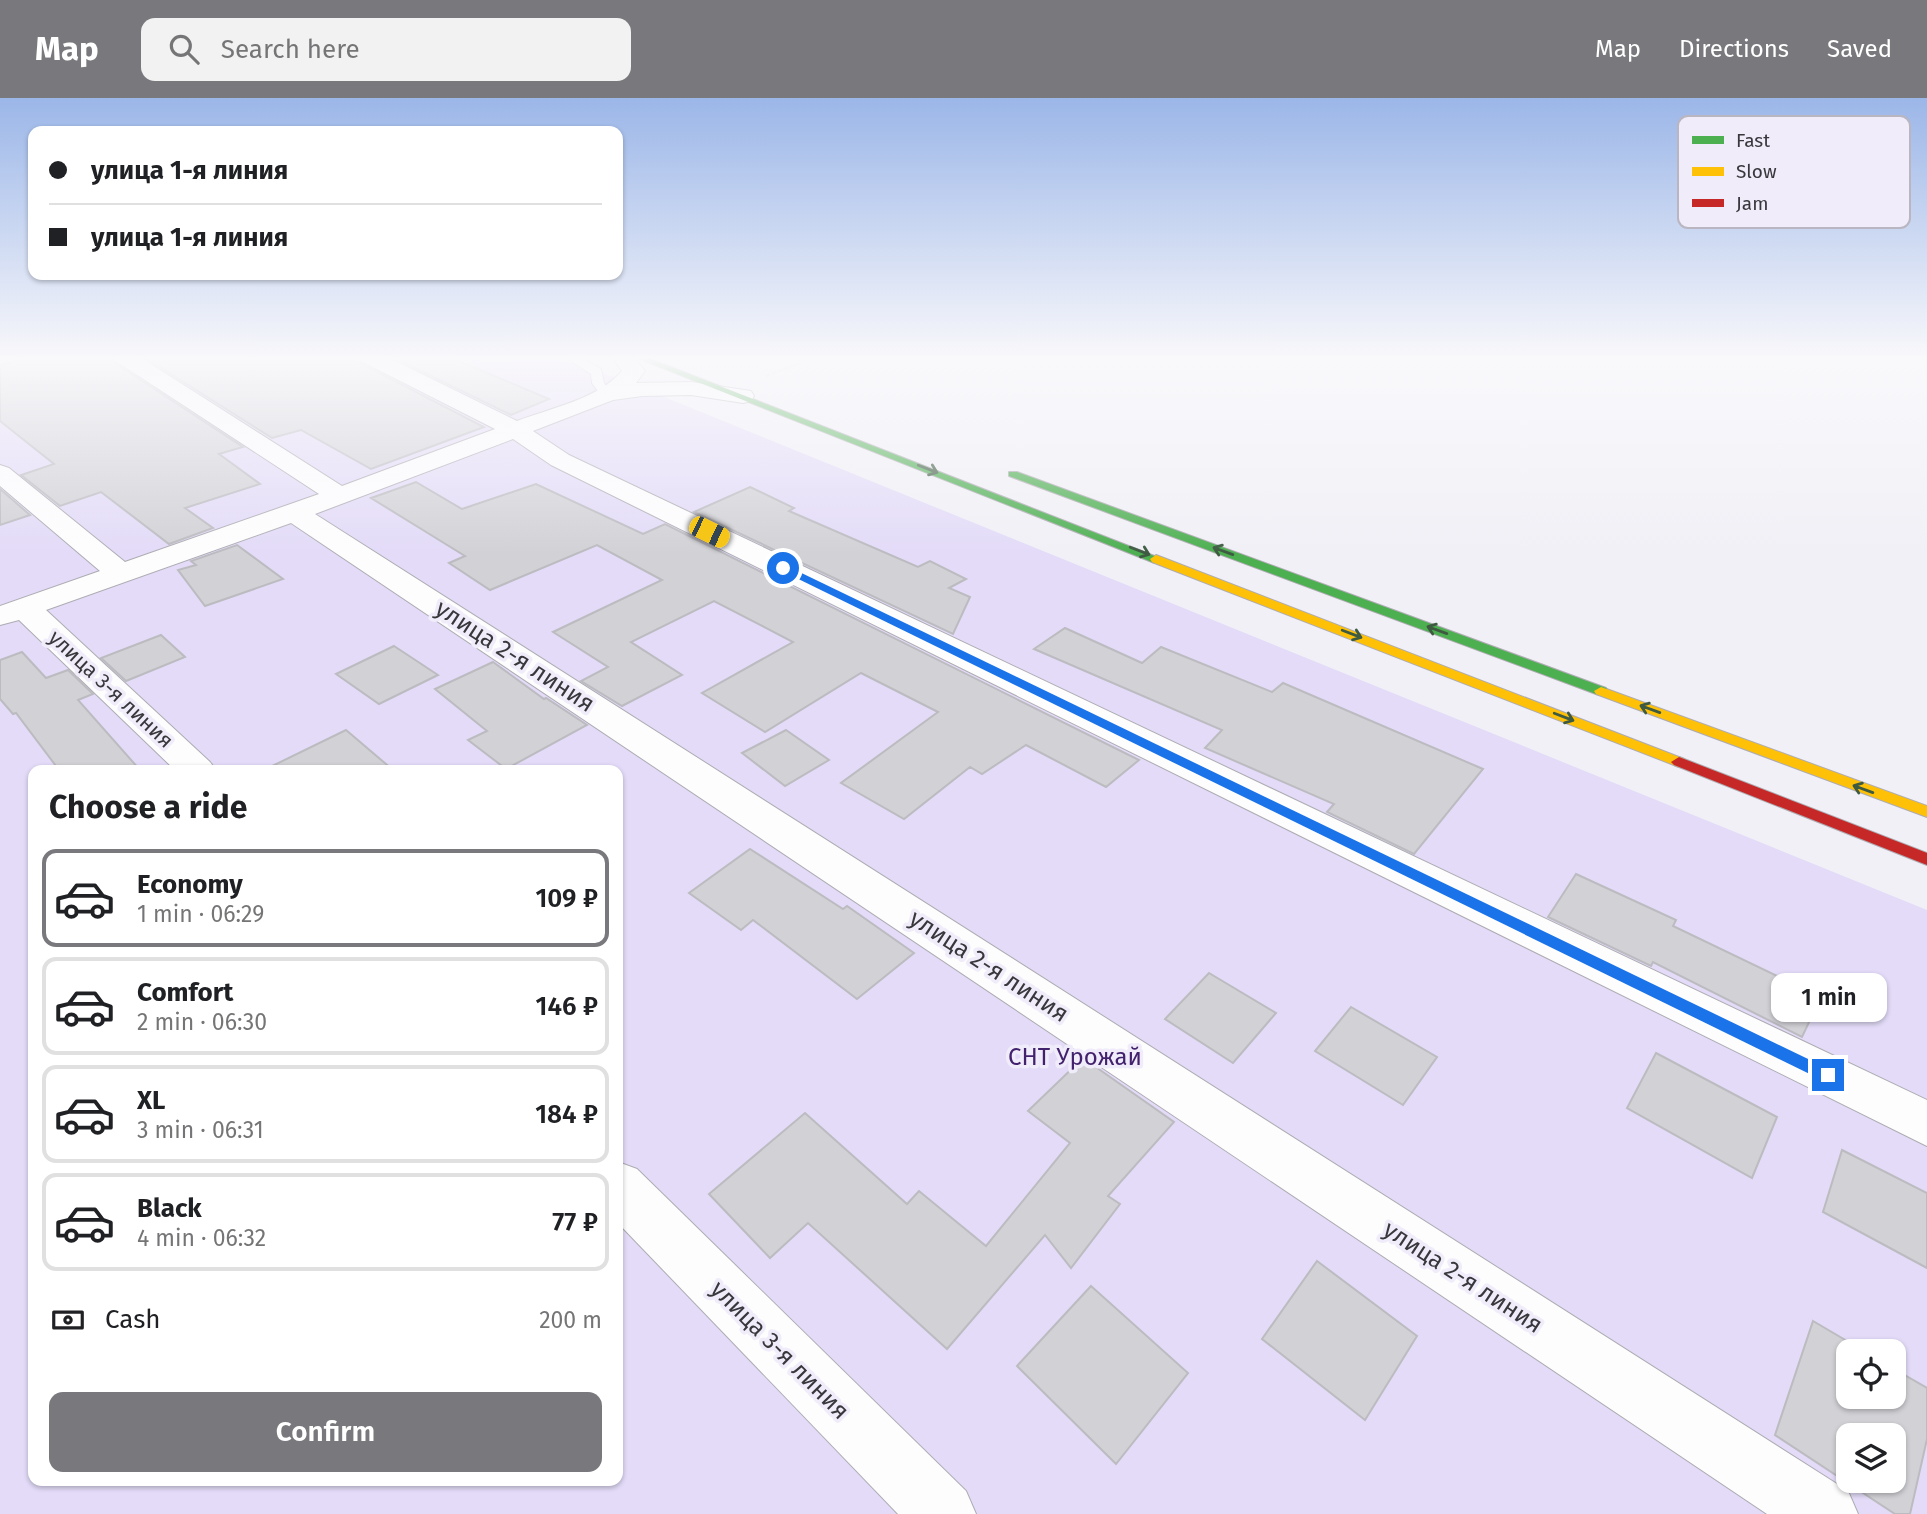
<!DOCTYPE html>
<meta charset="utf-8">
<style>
:root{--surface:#fff;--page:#f2f2f2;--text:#202124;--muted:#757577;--line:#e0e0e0;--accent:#79787d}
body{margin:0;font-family:"Fira Sans",sans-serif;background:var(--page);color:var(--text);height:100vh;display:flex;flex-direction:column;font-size:26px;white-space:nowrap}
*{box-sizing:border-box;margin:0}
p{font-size:23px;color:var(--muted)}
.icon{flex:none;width:38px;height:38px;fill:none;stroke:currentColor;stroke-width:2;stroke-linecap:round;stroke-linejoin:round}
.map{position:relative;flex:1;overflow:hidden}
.side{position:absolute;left:28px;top:667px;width:595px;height:721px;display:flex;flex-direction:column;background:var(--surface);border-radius:14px;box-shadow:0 2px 5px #0004}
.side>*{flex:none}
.guide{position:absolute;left:28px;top:28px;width:595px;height:154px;border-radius:14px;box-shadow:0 2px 5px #0004;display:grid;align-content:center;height:154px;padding:0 21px;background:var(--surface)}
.tools{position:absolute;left:1836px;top:1241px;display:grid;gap:14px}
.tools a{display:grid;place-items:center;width:70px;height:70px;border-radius:14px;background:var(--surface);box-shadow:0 2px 5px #0004;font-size:35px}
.end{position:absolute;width:32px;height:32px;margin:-16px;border:9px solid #1a73e8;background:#fff;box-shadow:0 0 0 4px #fff}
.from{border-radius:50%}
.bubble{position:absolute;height:49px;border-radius:14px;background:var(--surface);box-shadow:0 2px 5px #0004;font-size:23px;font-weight:600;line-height:49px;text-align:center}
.car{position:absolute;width:21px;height:42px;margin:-21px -10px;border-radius:9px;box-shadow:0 0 5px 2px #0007;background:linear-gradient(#f5c518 24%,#345 0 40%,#f5c518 0 76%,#345 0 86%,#f5c518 0)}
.guide b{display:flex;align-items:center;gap:24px;height:66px;font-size:26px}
.guide b+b{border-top:2px solid var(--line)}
.guide i{width:18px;height:18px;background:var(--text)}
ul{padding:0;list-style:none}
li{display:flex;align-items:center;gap:21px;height:98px;margin:0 14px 10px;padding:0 7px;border:4px solid var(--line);border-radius:14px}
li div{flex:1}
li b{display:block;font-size:26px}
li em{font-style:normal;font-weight:600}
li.active{border-color:var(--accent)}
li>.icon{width:63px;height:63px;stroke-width:1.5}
h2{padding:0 21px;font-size:32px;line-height:84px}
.pay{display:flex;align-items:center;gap:18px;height:77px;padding:0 21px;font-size:26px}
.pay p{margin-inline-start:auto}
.action{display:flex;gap:14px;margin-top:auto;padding:14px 21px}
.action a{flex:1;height:80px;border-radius:14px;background:var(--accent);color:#fff;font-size:28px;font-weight:600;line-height:80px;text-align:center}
header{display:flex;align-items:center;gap:42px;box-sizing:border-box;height:98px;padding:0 35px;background:var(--accent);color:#fff}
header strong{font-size:33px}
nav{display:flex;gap:38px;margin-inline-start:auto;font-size:24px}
.search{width:490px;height:63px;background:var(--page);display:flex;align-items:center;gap:18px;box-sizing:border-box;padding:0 24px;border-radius:14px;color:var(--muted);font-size:26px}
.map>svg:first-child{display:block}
.green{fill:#e3dbf8;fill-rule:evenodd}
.building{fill:#d2d1d6;stroke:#bcbbc0;stroke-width:2;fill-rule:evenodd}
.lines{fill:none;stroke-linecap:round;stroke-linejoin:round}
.lane-casing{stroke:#aeacb2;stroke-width:2}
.street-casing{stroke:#aeacb2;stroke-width:2}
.fast-casing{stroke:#aeacb2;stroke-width:2}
.slow-casing{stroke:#aeacb2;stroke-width:2}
.jam-casing{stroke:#aeacb2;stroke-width:2}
.path{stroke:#dddcdf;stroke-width:2.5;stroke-dasharray:4.5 2;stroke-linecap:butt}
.lane{fill:#fdfdfe;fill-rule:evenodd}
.street{fill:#fdfdfe;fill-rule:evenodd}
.fast{fill:#4caf50;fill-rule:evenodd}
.slow{fill:#ffc107;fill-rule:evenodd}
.jam{fill:#c62828;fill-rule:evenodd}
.oneway{stroke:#3e5b42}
.route{fill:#1a73e8}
.labels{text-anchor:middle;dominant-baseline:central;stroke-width:7;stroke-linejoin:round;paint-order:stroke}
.street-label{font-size:21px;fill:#38373c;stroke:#f0ecfa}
.near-street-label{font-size:24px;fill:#38373c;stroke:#f0ecfa}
.near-park-label{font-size:24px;fill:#42226d;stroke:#f0ecfa}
.key{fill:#f0ecfa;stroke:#b9b6c1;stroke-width:2}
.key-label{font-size:19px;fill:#38373c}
</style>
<header>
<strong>Map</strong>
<div class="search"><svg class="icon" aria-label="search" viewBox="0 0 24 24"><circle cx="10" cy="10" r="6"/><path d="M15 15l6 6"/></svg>Search here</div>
<nav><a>Map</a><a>Directions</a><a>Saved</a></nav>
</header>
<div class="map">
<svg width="1927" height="1416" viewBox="0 0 1927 1416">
<rect width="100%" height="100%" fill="#f1f0f6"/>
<path class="green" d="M0 258H556L632 286 1927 812V1416H0ZM33 672H618V1382H33ZM1848 1253H1894V1298H1848ZM1848 1337H1894V1382H1848Z"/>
<g class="building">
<polygon points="36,258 112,258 115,265 243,349 219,356 260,386 185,410 213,430 169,446 101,394 60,408 21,377 54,366 0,323 0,267"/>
<polygon points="142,258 357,258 360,265 484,329 371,371 301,332 272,340"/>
<polygon points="390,258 447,258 549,301 511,317"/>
<polygon points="416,384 462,411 536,386 643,436 665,426 1139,662 1106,689 1026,647 982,676 970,669 904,721 841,685 938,614 861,575 765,634 702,595 793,544 714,503 631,544 682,577 622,608 581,583 608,569 553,534 662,482 597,447 490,492 449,465 465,458 371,400"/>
<polygon points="750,389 794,410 789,413 918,469 930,463 966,481 949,490 970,499 953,536 694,414"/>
<polygon points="0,391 30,417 0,427"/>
<polygon points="237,447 283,481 205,508 178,472 196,467 191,463"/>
<polygon points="1065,530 1142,565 1161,549 1272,594 1283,585 1483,671 1414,756 1327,714 1334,706 1205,650 1222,632 1034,551"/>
<polygon points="161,537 185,559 126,583 101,560"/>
<polygon points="394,548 438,577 379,606 336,576"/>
<polygon points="22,554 46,580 68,572 93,596 78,602 140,672 59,672 16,615 13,616 0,601 0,562"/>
<polygon points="493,564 544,601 546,600 587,627 506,671 468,642 487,633 435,591"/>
<polygon points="346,632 393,672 264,672"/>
<polygon points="786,632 829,662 785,688 742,655"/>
<polygon points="750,751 843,811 847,808 914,855 857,901 753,822 741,832 689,795"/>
<polygon points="1576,776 1676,822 1673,828 1821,899 1802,939 1653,864 1651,868 1548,819"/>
<polygon points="1209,875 1276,915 1233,965 1165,921"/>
<polygon points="1351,909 1437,959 1403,1007 1315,953"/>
<polygon points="1656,955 1777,1019 1752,1080 1627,1010"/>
<polygon points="1083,960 1174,1024 1108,1098 1120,1106 1071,1170 1045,1137 947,1251 808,1125 770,1160 709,1096 805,1015 907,1106 919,1093 986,1148 1070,1045 1028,1013"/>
<polygon points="1842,1052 1927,1095 1927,1170 1823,1114"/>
<polygon points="1317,1163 1417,1238 1365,1322 1262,1241"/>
<polygon points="1091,1188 1188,1275 1116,1366 1017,1268"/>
<path d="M1813 1223 1864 1253H1848V1298H1894V1271L1927 1290V1341L1910 1416H1895L1775 1337ZM1848 1337H1894V1382H1848Z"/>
</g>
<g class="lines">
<g class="lane-casing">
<polygon id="lane" points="564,258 578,258 601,271 604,285 613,297 611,300 603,300 592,285 591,276"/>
</g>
<g class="street-casing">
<g id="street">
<path d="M114 258H138L342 388 495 331 361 263 359 258H385L517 323C551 310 598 301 622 273L611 258H632L645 273 636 285 691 284 751 293 754 298 751 303 743 305 691 297 642 298 613 302 533 333 569 357 1927 1002V1048L551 367 513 341 315 416 1848 1393 1858 1416H1767L291 425 46 512 210 664 216 672H175L19 522 0 527V508L100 473 0 388V367L9 370 125 464 319 396 116 263Z"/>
<polygon points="618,1064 637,1071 966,1393 976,1416 898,1416 618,1125"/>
</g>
</g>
<g class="fast-casing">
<g id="fast">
<polygon points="632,258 643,258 1162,461 1156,465 1152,464"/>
<polygon points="1009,374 1017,374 1606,590 1608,593 1601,597 1596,596 1009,378"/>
</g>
</g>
<g class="slow-casing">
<g id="slow">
<polygon points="1156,457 1684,661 1687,664 1679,669 1674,667 1152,464 1150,461"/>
<polygon points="1601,589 1927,708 1927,719 1596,596 1594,593"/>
</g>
</g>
<g class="jam-casing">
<polygon id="jam" points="1679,659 1927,755 1927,767 1674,667 1671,664"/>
</g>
<polyline class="path" points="766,278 818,258"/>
<use href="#lane" class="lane"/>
<use href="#street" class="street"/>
<use href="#fast" class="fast"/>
<use href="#slow" class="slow"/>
<use href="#jam" class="jam"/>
</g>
<defs><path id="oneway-shaft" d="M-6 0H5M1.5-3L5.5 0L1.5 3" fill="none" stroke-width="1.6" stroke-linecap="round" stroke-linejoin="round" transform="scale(1.75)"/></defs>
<g class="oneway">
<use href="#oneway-shaft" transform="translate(928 371) rotate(21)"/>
<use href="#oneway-shaft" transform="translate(1140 453) rotate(21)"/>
<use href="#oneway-shaft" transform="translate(1223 453) rotate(-160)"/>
<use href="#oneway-shaft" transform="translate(1437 532) rotate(-160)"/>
<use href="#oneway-shaft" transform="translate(1352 536) rotate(21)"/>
<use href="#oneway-shaft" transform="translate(1650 611) rotate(-160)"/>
<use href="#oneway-shaft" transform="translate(1564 619) rotate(21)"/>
<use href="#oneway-shaft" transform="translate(1863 691) rotate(-160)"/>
</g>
<linearGradient id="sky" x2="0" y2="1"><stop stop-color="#9bb6e8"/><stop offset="0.57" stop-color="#f9f8fb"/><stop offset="1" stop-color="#f9f8fb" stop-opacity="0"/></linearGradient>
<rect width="1927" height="456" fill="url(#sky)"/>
<polygon class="route" points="780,468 787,468 1833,973 1835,977 1828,983 1822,982 780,472"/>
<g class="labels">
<g class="street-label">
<text transform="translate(111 591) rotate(43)">улица 3-я линия</text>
</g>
<g class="near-street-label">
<text transform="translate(515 558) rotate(33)">улица 2-я линия</text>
<text transform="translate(989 868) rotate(33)">улица 2-я линия</text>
<text transform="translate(1463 1179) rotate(33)">улица 2-я линия</text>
<text transform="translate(780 1252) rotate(45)">улица 3-я линия</text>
</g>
<g class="near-park-label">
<text x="1075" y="959">СНТ Урожай</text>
</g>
</g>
<rect x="1678" y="18" width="232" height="112" rx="10" class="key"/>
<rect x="1692" y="38" width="32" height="8" fill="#4caf50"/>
<rect x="1692" y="69" width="32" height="9" fill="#ffc107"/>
<rect x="1692" y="101" width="32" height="8" fill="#c62828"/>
<g class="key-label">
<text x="1736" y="49">Fast</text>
<text x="1736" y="80">Slow</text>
<text x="1736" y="112">Jam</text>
</g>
</svg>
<div class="tools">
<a><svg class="icon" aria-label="locate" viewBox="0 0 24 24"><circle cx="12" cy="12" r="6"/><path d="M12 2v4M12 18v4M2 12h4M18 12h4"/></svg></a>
<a><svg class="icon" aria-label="layers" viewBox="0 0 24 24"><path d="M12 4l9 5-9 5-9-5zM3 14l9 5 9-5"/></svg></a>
</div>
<i class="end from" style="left:783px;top:470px"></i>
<i class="end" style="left:1828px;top:977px"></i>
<div class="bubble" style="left:1771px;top:875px;width:116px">1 min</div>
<i class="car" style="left:709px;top:434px;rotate:116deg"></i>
<div class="guide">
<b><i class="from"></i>улица 1-я линия</b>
<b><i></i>улица 1-я линия</b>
</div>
<section class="side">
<h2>Choose a ride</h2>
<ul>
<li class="active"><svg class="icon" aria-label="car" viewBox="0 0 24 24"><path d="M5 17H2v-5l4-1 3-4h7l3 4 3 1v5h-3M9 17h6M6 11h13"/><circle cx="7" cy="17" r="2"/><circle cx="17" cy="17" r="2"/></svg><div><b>Economy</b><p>1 min · 06:29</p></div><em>109 ₽</em></li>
<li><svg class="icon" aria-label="car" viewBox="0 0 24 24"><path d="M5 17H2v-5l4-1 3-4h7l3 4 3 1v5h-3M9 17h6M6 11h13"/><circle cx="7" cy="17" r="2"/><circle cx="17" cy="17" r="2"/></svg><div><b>Comfort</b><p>2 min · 06:30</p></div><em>146 ₽</em></li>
<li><svg class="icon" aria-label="car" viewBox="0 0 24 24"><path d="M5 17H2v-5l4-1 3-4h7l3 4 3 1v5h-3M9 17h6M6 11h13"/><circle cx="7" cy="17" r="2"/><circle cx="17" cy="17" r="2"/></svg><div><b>XL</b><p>3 min · 06:31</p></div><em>184 ₽</em></li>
<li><svg class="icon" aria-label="car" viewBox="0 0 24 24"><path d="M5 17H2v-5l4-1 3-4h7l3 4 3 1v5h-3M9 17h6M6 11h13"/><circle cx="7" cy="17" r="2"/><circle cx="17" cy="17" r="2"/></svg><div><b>Black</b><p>4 min · 06:32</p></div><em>77 ₽</em></li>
</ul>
<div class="pay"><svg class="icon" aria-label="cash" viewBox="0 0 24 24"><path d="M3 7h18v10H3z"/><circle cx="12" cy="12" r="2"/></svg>Cash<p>200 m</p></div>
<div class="action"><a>Confirm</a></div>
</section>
</div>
